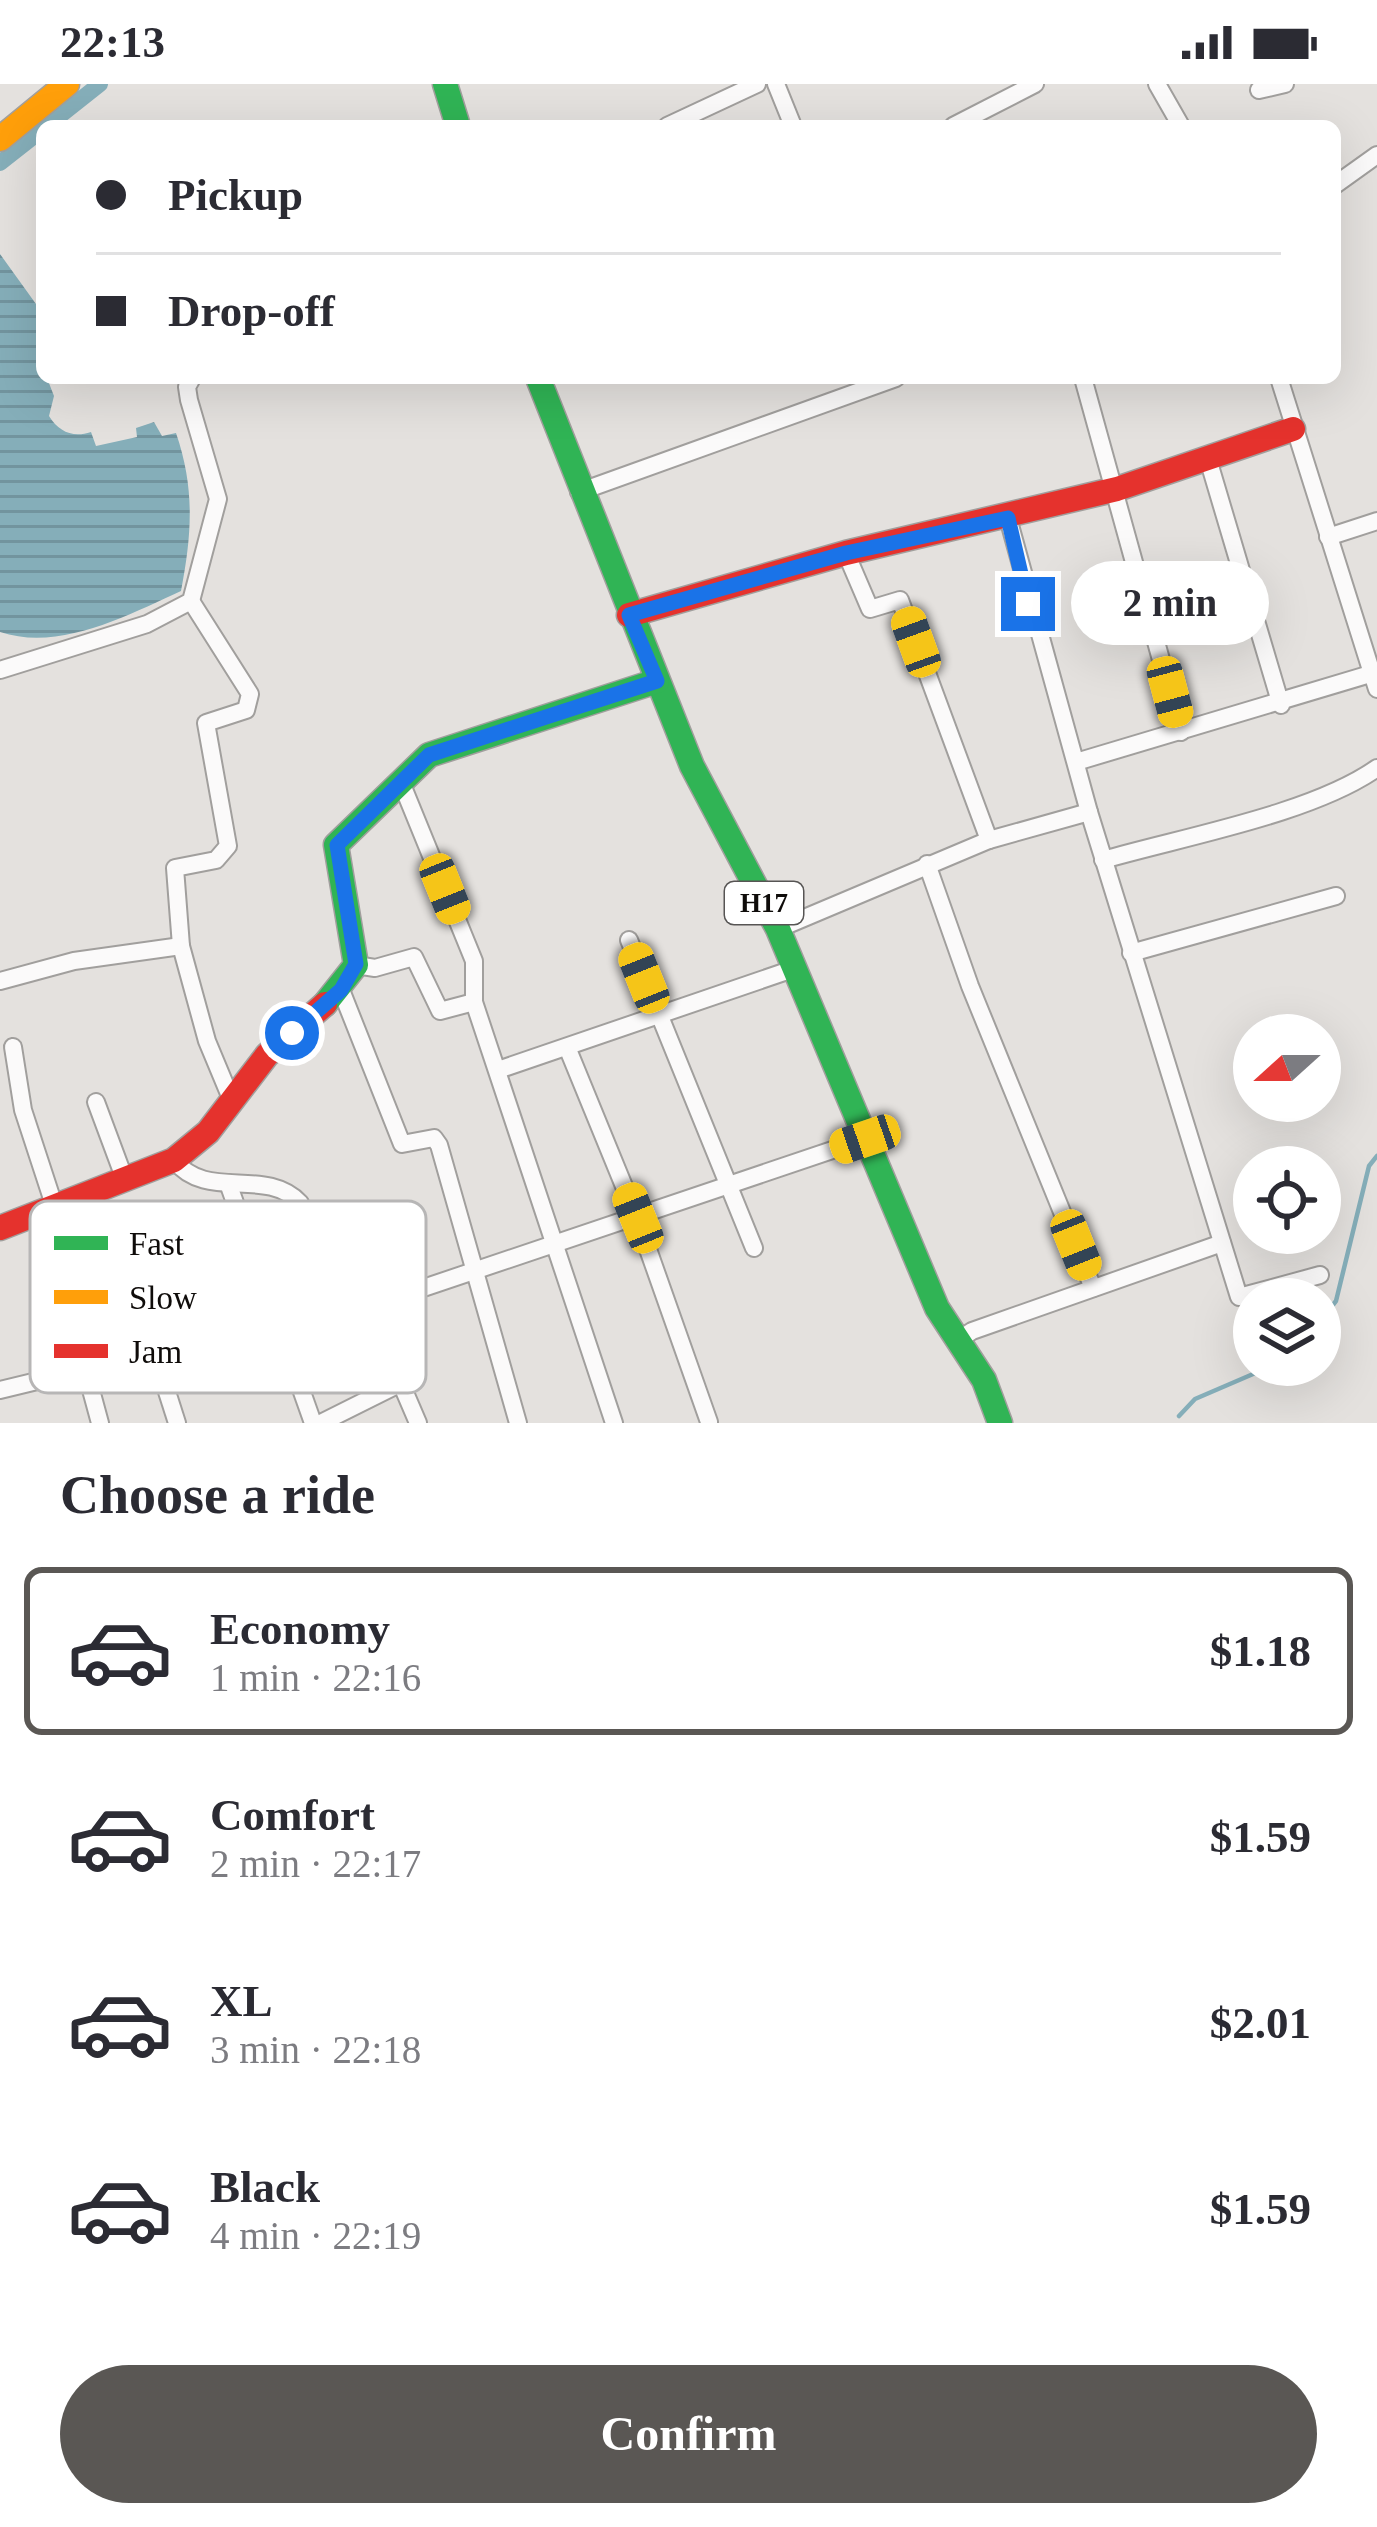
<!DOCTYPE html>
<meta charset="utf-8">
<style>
:root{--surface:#fff;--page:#f2f2f3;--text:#2b2b33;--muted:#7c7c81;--line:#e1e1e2;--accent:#5a5754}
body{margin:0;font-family:"Times New Roman",serif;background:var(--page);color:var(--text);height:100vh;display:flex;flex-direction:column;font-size:45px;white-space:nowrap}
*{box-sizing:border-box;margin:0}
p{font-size:39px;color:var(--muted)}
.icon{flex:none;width:66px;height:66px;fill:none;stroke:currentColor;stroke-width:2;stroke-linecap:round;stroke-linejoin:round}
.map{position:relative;height:1339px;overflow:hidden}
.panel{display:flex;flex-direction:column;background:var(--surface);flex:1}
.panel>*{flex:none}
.banner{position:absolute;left:36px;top:36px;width:1305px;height:264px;border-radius:18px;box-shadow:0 12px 48px #0002;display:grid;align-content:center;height:264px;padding:0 60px;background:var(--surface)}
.needle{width:78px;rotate:249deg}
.fabs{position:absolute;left:1233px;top:930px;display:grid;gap:24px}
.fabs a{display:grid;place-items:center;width:108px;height:108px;border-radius:50%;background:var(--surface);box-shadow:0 12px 48px #0002;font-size:60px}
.end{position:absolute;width:54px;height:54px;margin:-27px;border:15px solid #1a73e8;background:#fff;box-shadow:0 0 0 6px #fff}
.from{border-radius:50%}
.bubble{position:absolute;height:84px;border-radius:42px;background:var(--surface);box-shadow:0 12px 48px #0002;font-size:39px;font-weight:800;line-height:84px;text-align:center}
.car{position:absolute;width:36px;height:72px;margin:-36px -18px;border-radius:15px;box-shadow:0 0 9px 3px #0007;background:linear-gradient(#f5c518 24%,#345 0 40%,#f5c518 0 76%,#345 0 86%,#f5c518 0)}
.banner b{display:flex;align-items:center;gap:42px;height:114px;font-size:45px}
.banner b+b{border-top:3px solid var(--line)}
.banner i{width:30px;height:30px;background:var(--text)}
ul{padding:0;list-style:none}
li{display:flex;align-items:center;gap:36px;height:168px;margin:0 24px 18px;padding:0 36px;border:6px solid transparent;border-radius:18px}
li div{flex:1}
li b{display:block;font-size:45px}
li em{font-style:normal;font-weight:800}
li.selected{border-color:var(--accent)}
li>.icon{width:108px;height:108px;stroke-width:1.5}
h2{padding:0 60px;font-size:54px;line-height:144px}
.button{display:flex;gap:24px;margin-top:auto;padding:24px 60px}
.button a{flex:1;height:138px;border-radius:72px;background:var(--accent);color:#fff;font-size:48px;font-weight:800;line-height:138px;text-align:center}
.status{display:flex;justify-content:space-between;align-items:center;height:84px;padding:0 60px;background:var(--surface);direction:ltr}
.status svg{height:33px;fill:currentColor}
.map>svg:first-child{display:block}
.water{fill:url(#water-rules)}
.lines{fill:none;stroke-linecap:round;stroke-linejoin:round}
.stream{stroke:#85aeb9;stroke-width:4.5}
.canal{stroke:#85aeb9;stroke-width:16}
.street-casing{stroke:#a19f9d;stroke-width:20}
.fast-casing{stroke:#a19f9d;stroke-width:27}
.slow-casing{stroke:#a19f9d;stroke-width:27}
.jam-casing{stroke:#a19f9d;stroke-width:27}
.street{stroke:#fbfafa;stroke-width:16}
.fast{stroke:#30b455;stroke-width:24}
.slow{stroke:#ff9f0a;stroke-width:24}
.jam{stroke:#e5322d;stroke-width:24}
.route{stroke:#1a73e8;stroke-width:15}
.labels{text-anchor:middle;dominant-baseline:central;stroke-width:10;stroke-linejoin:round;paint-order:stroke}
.shield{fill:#fff;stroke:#575554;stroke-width:3}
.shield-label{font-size:27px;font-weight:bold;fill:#0f0c0a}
.key{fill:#fff;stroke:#b7b6b6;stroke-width:3}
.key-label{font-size:33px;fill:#0f0c0a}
</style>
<div class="status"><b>22:13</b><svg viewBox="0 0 49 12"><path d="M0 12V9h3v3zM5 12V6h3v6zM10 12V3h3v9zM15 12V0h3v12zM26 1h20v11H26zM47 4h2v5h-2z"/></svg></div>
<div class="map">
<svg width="1377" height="1339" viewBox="0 0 1377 1339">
<defs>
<pattern id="water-rules" width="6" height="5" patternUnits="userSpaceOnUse" patternTransform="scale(3)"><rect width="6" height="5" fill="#85aeb9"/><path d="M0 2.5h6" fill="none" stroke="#72949e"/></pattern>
</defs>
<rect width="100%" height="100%" fill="#e4e1de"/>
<path class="water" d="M0 170 36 220 42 294H47L54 312 49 332C59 348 73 354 91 348L96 362 137 353 136 344 154 338 162 352 176 349C195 404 192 450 181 507 128 531 60 568 0 548Z"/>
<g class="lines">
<g class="stream">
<polyline points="1320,1237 1336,1217 1369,1082 1377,1072"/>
<polyline points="1179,1332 1195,1315 1274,1281"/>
</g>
<g class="canal">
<polyline points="47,42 100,0"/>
<polyline points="0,79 42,46"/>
</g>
<g class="street-casing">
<g id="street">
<polyline points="776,0 793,42"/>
<polyline points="1157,0 1181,42"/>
<polyline points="1259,6 1285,0"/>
<polyline points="667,42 757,0"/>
<polyline points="953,42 1035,0"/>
<polyline points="1335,101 1377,71"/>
<polyline points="1083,294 1181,648"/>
<polyline points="1279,294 1377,605"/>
<polyline points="1208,375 1281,621"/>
<polyline points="579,408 896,294"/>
<polyline points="1328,453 1377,437"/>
<polyline points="846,469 870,525 900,516 989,756"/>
<polyline points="0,586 147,540 191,517 218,415 189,316 187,303 192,294"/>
<polyline points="1076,678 1377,588"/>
<polyline points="401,698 474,877 474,918 614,1339"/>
<polyline points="1089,728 1239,1213 1320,1191"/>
<path d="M1103 776C1182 753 1312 730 1377 684"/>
<polyline points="927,780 970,902 1093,1204"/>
<polyline points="778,845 989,756 1089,728 1008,434"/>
<polyline points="629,856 754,1164"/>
<polyline points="181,862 175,784 216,776 228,762 206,639 246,626 250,610 191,517"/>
<polyline points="1131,869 1336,812"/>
<polyline points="356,881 375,884 414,873 440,927 474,918"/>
<polyline points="0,897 74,877 181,862 207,957 232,1017"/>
<polyline points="341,906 402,1060 434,1054 439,1061 518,1339"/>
<polyline points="13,963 23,1026 55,1124"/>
<polyline points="567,963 637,1134 709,1338"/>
<polyline points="498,986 796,884"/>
<polyline points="96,1018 125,1096"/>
<path d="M174 1076C207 1118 265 1082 300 1119L323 1191 358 1199 418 1339"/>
<polyline points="228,1099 313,1339"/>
<polyline points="43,1129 100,1339"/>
<polyline points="130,1192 177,1339"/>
<polyline points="367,1223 865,1055"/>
<polyline points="957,1257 972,1247 1222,1159"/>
<polyline points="0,1306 157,1268"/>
<polyline points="321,1339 399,1300"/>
</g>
</g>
<g class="fast-casing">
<g id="fast">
<polyline points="445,0 458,42"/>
<polyline points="538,294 692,682 778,845 937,1224 984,1296 1000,1339"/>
<polyline points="325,920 356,881 336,761 429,671 657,597"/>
</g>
</g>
<g class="slow-casing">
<polyline id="slow" points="0,55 67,0"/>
</g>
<g class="jam-casing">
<g id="jam">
<polyline points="629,531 846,469 1117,405 1293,345"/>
<polyline points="0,1144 174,1076 208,1048 267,971 325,920"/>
</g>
</g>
<use href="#street" class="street"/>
<use href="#fast" class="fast"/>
<use href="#slow" class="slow"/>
<use href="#jam" class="jam"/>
</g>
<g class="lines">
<polyline class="route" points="292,949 341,906 356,880 337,761 429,671 657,597 629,531 846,469 1008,434 1028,520"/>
</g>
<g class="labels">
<rect class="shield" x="725" y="798" width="78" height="42" rx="9"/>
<g class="shield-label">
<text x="764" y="819">H17</text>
</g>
</g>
<rect x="30" y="1117" width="396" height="192" rx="18" class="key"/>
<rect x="54" y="1152" width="54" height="14" fill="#30b455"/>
<rect x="54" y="1206" width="54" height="14" fill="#ff9f0a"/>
<rect x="54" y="1260" width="54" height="14" fill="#e5322d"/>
<g class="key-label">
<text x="129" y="1171">Fast</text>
<text x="129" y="1225">Slow</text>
<text x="129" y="1279">Jam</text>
</g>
</svg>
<div class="fabs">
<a><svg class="needle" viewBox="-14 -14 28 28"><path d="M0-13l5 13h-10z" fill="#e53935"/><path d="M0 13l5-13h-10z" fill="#7c7c81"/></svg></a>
<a><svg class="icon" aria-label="locate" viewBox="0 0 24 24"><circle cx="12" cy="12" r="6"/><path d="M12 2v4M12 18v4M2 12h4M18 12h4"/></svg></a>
<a><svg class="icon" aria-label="layers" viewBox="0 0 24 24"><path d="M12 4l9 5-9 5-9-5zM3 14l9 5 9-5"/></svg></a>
</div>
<i class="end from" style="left:292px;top:949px"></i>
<i class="end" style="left:1028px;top:520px"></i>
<div class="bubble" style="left:1071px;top:477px;width:198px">2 min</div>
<i class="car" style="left:916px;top:558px;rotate:340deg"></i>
<i class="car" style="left:1170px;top:608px;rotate:165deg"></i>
<i class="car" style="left:445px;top:805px;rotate:158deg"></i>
<i class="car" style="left:644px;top:894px;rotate:338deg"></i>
<i class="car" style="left:865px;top:1055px;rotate:251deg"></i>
<i class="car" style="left:638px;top:1134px;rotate:338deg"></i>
<i class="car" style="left:1076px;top:1161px;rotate:158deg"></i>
<div class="banner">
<b><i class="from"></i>Pickup</b>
<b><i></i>Drop-off</b>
</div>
</div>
<section class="panel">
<h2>Choose a ride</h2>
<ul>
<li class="selected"><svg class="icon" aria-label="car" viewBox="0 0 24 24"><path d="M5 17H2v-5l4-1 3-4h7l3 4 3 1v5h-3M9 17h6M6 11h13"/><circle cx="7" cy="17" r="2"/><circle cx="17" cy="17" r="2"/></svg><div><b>Economy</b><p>1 min · 22:16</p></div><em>$1.18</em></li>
<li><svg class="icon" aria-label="car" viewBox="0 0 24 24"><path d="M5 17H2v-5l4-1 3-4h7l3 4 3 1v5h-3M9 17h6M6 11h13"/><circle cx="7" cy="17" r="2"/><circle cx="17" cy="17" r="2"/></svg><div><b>Comfort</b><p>2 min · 22:17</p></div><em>$1.59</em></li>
<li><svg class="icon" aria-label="car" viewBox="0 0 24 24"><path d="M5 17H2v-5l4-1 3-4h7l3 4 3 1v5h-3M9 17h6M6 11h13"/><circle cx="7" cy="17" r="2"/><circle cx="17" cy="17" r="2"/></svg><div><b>XL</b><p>3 min · 22:18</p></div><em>$2.01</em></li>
<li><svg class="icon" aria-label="car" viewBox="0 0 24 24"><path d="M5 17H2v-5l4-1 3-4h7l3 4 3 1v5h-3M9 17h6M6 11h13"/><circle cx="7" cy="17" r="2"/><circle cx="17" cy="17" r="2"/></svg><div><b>Black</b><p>4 min · 22:19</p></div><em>$1.59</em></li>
</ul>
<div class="button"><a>Confirm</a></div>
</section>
